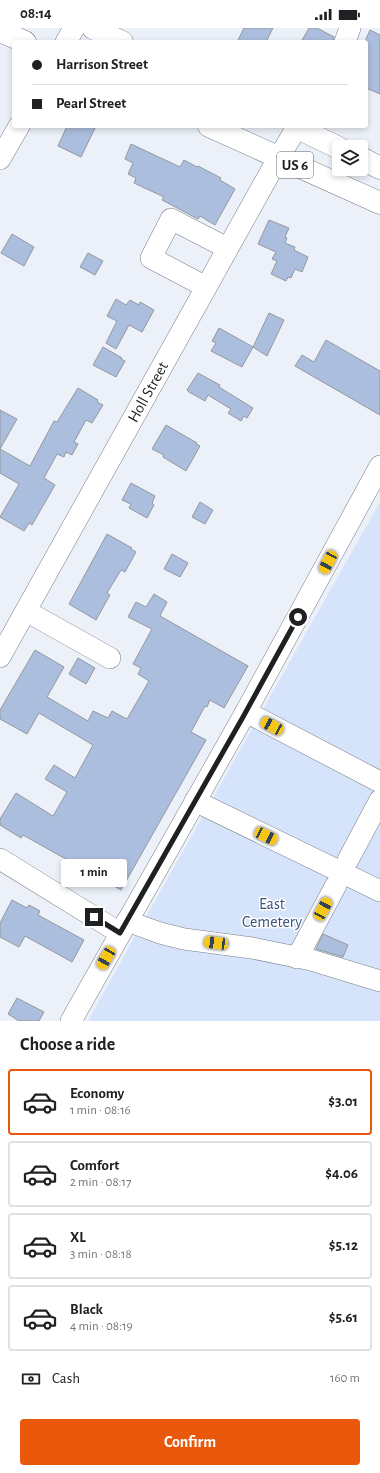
<!DOCTYPE html>
<meta charset="utf-8">
<style>
:root{--surface:#fff;--page:#f6f6f6;--text:#202124;--muted:#757577;--line:#e0e0e0;--accent:#ea580c}
body{margin:0;font-family:"Alegreya Sans",sans-serif;background:var(--page);color:var(--text);height:100vh;display:flex;flex-direction:column;font-size:15px;white-space:nowrap}
*{box-sizing:border-box;margin:0}
p{font-size:13px;color:var(--muted)}
.icon{flex:none;width:22px;height:22px;fill:none;stroke:currentColor;stroke-width:2;stroke-linecap:round;stroke-linejoin:round}
.map{position:relative;height:993px;overflow:hidden}
.details{display:flex;flex-direction:column;background:var(--surface);flex:1}
.details>*{flex:none}
.guide{position:absolute;left:12px;top:12px;width:356px;height:88px;border-radius:4px;box-shadow:0 2px 6px #0003;display:grid;align-content:center;height:88px;padding:0 20px;background:var(--surface)}
.buttons{position:absolute;left:332px;top:112px;display:grid;gap:8px}
.buttons a{display:grid;place-items:center;width:36px;height:36px;border-radius:4px;background:var(--surface);box-shadow:0 2px 6px #0003;font-size:20px}
.end{position:absolute;width:18px;height:18px;margin:-9px;border:5px solid #1e2022;background:#fff;box-shadow:0 0 0 2px #fff}
.from{border-radius:50%}
.bubble{position:absolute;height:28px;border-radius:4px;background:var(--surface);box-shadow:0 2px 6px #0003;font-size:13px;font-weight:700;line-height:28px;text-align:center}
.car{position:absolute;width:12px;height:24px;margin:-12px -6px;border-radius:5px;box-shadow:0 0 3px 1px #0007;background:linear-gradient(#f5c518 24%,#345 0 40%,#f5c518 0 76%,#345 0 86%,#f5c518 0)}
.guide b{display:flex;align-items:center;gap:14px;height:38px;font-size:15px}
.guide b+b{border-top:1px solid var(--line)}
.guide i{width:10px;height:10px;background:var(--text)}
ul{padding:0;list-style:none}
li{display:flex;align-items:center;gap:12px;height:66px;margin:0 8px 6px;padding:0 12px;border:2px solid var(--line);border-radius:4px}
li div{flex:1}
li b{display:block;font-size:15px}
li em{font-style:normal;font-weight:700}
li.active{border-color:var(--accent)}
li>.icon{width:36px;height:36px;stroke-width:1.5}
h2{padding:0 20px;font-size:18px;line-height:48px}
.pay{display:flex;align-items:center;gap:10px;height:44px;padding:0 20px;font-size:15px}
.pay p{margin-inline-start:auto}
.cta{display:flex;gap:8px;margin-top:auto;padding:8px 20px}
.cta a{flex:1;height:46px;border-radius:4px;background:var(--accent);color:#fff;font-size:16px;font-weight:700;line-height:46px;text-align:center}
.status{display:flex;justify-content:space-between;align-items:center;height:28px;padding:0 20px;background:var(--surface);direction:ltr}
.status svg{height:11px;fill:currentColor}
.map>svg:first-child{display:block}
.green{fill:#d5e3fb}
.building{fill:#acbede;stroke:#94989f}
.lines{fill:none;stroke-linecap:round;stroke-linejoin:round}
.minor-casing{stroke:#7b7f86;stroke-width:22}
.major-casing{stroke:#7b7f86;stroke-width:23}
.minor{stroke:#fff;stroke-width:21}
.major{stroke:#fff;stroke-width:22}
.route{stroke:#1e2022;stroke-width:5}
.labels{text-anchor:middle;dominant-baseline:central;stroke-width:3;stroke-linejoin:round;paint-order:stroke}
.shield{fill:#fff;stroke:#626364;stroke-width:1}
.shield-label{font-size:15px;font-weight:bold;fill:#1e2022}
.street-label{font-size:16px;fill:#1e2022;stroke:#fff}
.park-label{font-size:16px;fill:#3a527f;stroke:#fff}
</style>
<div class="status"><b>08:14</b><svg viewBox="0 0 49 12"><path d="M0 12V9h3v3zM5 12V6h3v6zM10 12V3h3v9zM15 12V0h3v12zM26 1h20v11H26zM47 4h2v5h-2z"/></svg></div>
<div class="map">
<svg width="380" height="993" viewBox="0 0 380 993">
<rect width="100%" height="100%" fill="#ecf1f9"/>
<polygon class="green" points="380,474 380,993 88,993 125,926"/>
<g class="building">
<polygon points="244,0 273,0 266,14 237,14"/>
<polygon points="309,0 317,0 334,9 333,14 301,14"/>
<polygon points="370,2 380,7 380,66 366,60 366,11"/>
<polygon points="67,98 96,98 81,129 58,118"/>
<polygon points="131,116 180,139 184,132 197,139 198,138 221,150 220,152 235,161 215,197 200,188 198,191 162,172 164,169 134,155 136,150 128,146 133,135 125,131"/>
<polygon points="269,192 289,200 285,209 287,210 285,215 295,219 294,222 308,229 302,244 295,241 291,250 288,249 286,253 271,246 277,233 272,231 276,224 258,216"/>
<polygon points="12,206 34,219 24,238 1,225"/>
<polygon points="88,225 103,233 95,247 80,239"/>
<polygon points="116,271 126,277 130,272 139,277 140,274 154,282 142,304 129,297 116,321 106,315 117,293 107,288"/>
<polygon points="269,285 284,292 267,328 253,319 242,339 211,323 216,315 212,313 219,300 253,319"/>
<polygon points="326,312 380,343 380,387 295,338 302,327 314,334"/>
<polygon points="103,319 122,330 121,331 125,333 116,349 93,337"/>
<polygon points="198,345 220,357 219,359 253,380 247,390 244,388 241,393 228,385 231,381 208,367 205,373 189,364 187,362"/>
<polygon points="78,360 98,372 97,374 103,377 92,395 86,392 74,414 78,416 72,427 66,424 64,429 57,426 44,450 55,457 32,497 29,495 24,503 0,489 19,456 0,445 0,382 17,391 0,421 30,438 54,393 57,394"/>
<polygon points="166,397 197,415 196,416 200,418 186,443 163,429 164,427 152,421"/>
<polygon points="131,455 155,468 152,475 154,477 147,490 129,480 131,476 122,472"/>
<polygon points="200,474 213,482 205,496 192,489"/>
<polygon points="107,506 132,520 131,521 136,524 125,544 121,542 107,565 110,567 96,592 69,576"/>
<polygon points="172,526 188,535 180,549 164,541"/>
<polygon points="154,566 167,574 160,588 248,638 224,680 210,672 207,679 205,678 191,704 206,712 121,862 23,807 21,810 0,797 0,791 16,765 53,788 67,764 45,751 54,737 75,750 93,717 39,685 27,706 0,691 0,682 35,622 64,639 47,669 88,693 93,683 108,690 112,683 127,691 149,653 138,646 141,640 133,636 152,601 128,589 136,574 146,579"/>
<polygon points="78,630 95,640 86,656 69,646"/>
<polygon points="12,872 27,880 29,877 40,883 38,887 84,912 72,934 25,908 19,919 0,909 0,895"/>
<polygon points="323,906 348,917 343,929 316,921"/>
<polygon points="17,970 44,984 39,993 19,993 8,986"/>
</g>
<g class="lines">
<g class="minor-casing">
<g id="minor">
<polyline points="66,14 74,0"/>
<polyline points="345,14 350,0"/>
<polyline points="0,131 19,98"/>
<polyline points="206,259 151,230 171,191 227,220"/>
<polyline points="26,583 110,630"/>
<polyline points="0,629 271,143 297,99"/>
<polyline points="246,684 380,754"/>
<polyline points="195,773 380,863"/>
<polyline points="0,831 120,905"/>
<polyline points="348,832 380,772"/>
<polyline points="127,893 160,905 184,911 252,920 311,932 380,953"/>
<polyline points="297,930 336,857"/>
<polyline points="71,993 243,689 380,438"/>
</g>
</g>
<g class="major-casing">
<g id="major">
<polyline points="93,0 122,14"/>
<polyline points="0,3 25,14"/>
<polyline points="209,98 380,175"/>
<polyline points="294,98 339,120"/>
<polyline points="361,130 380,140"/>
</g>
</g>
<use href="#minor" class="minor"/>
<use href="#major" class="major"/>
</g>
<g class="lines">
<polyline class="route" points="94,889 120,905 243,689 298,589"/>
</g>
<g class="labels">
<rect class="shield" x="277" y="124" width="36" height="26" rx="3"/>
<g class="shield-label">
<text x="295" y="137">US 6</text>
</g>
<g class="street-label">
<text transform="translate(148 364) rotate(-61)">Holl Street</text>
</g>
<g class="park-label">
<text x="272" y="876">East<tspan x="272" dy="18">Cemetery</tspan></text>
</g>
</g>
</svg>
<div class="buttons">
<a><svg class="icon" aria-label="layers" viewBox="0 0 24 24"><path d="M12 4l9 5-9 5-9-5zM3 14l9 5 9-5"/></svg></a>
</div>
<i class="end from" style="left:298px;top:589px"></i>
<i class="end" style="left:94px;top:889px"></i>
<div class="bubble" style="left:61px;top:831px;width:66px">1 min</div>
<i class="car" style="left:328px;top:534px;rotate:208deg"></i>
<i class="car" style="left:272px;top:698px;rotate:298deg"></i>
<i class="car" style="left:266px;top:808px;rotate:116deg"></i>
<i class="car" style="left:323px;top:881px;rotate:28deg"></i>
<i class="car" style="left:216px;top:915px;rotate:277deg"></i>
<i class="car" style="left:106px;top:930px;rotate:210deg"></i>
<div class="guide">
<b><i class="from"></i>Harrison Street</b>
<b><i></i>Pearl Street</b>
</div>
</div>
<section class="details">
<h2>Choose a ride</h2>
<ul>
<li class="active"><svg class="icon" aria-label="car" viewBox="0 0 24 24"><path d="M5 17H2v-5l4-1 3-4h7l3 4 3 1v5h-3M9 17h6M6 11h13"/><circle cx="7" cy="17" r="2"/><circle cx="17" cy="17" r="2"/></svg><div><b>Economy</b><p>1 min · 08:16</p></div><em>$3.01</em></li>
<li><svg class="icon" aria-label="car" viewBox="0 0 24 24"><path d="M5 17H2v-5l4-1 3-4h7l3 4 3 1v5h-3M9 17h6M6 11h13"/><circle cx="7" cy="17" r="2"/><circle cx="17" cy="17" r="2"/></svg><div><b>Comfort</b><p>2 min · 08:17</p></div><em>$4.06</em></li>
<li><svg class="icon" aria-label="car" viewBox="0 0 24 24"><path d="M5 17H2v-5l4-1 3-4h7l3 4 3 1v5h-3M9 17h6M6 11h13"/><circle cx="7" cy="17" r="2"/><circle cx="17" cy="17" r="2"/></svg><div><b>XL</b><p>3 min · 08:18</p></div><em>$5.12</em></li>
<li><svg class="icon" aria-label="car" viewBox="0 0 24 24"><path d="M5 17H2v-5l4-1 3-4h7l3 4 3 1v5h-3M9 17h6M6 11h13"/><circle cx="7" cy="17" r="2"/><circle cx="17" cy="17" r="2"/></svg><div><b>Black</b><p>4 min · 08:19</p></div><em>$5.61</em></li>
</ul>
<div class="pay"><svg class="icon" aria-label="cash" viewBox="0 0 24 24"><path d="M3 7h18v10H3z"/><circle cx="12" cy="12" r="2"/></svg>Cash<p>160 m</p></div>
<div class="cta"><a>Confirm</a></div>
</section>
